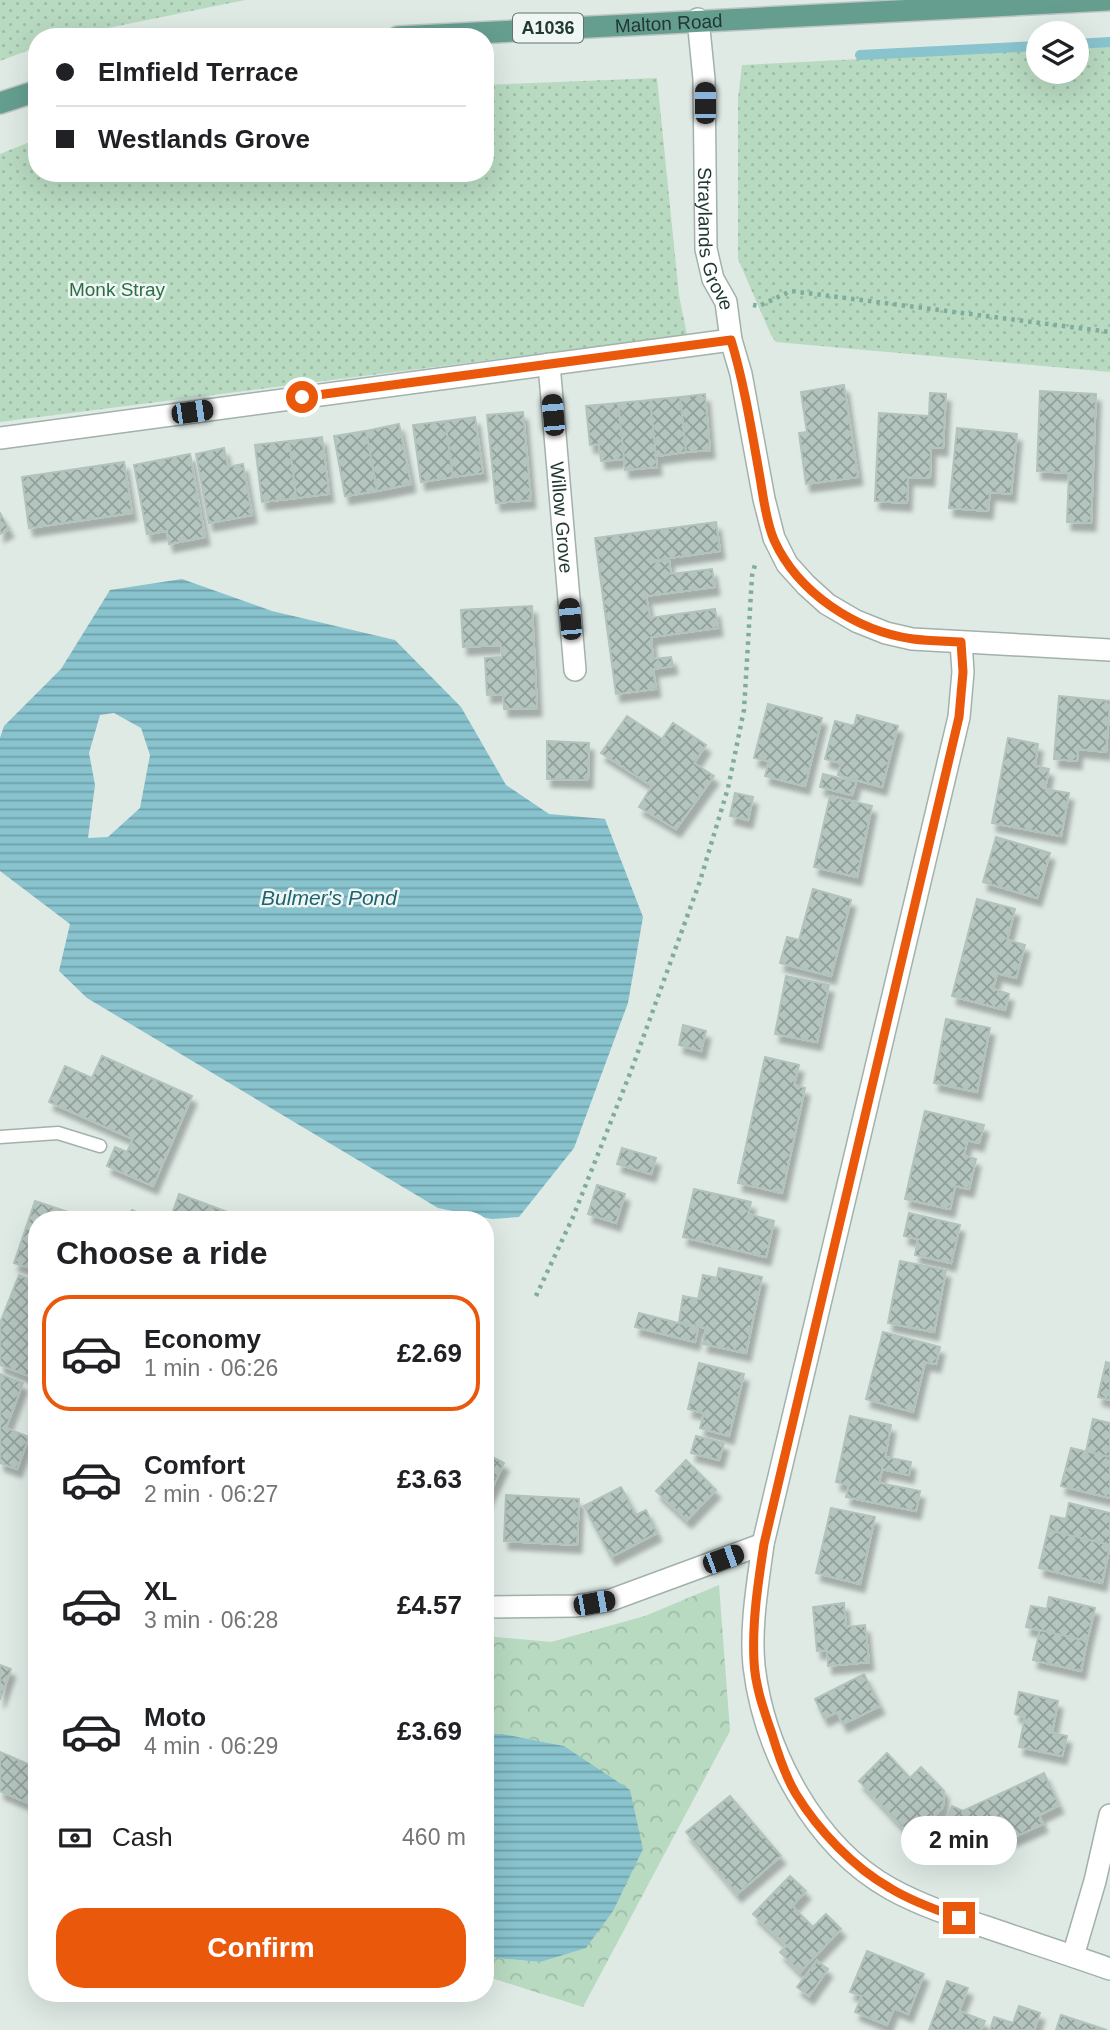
<!DOCTYPE html>
<meta charset="utf-8">
<style>
:root{--surface:#fff;--page:#f2f2f2;--text:#202124;--muted:#757577;--line:#e0e0e0;--accent:#ea580c}
body{margin:0;font-family:Helvetica,sans-serif;background:var(--page);color:var(--text);height:100vh;display:flex;flex-direction:column;font-size:26px;white-space:nowrap}
*{box-sizing:border-box;margin:0}
p{font-size:23px;color:var(--muted)}
.icon{flex:none;width:38px;height:38px;fill:none;stroke:currentColor;stroke-width:2;stroke-linecap:round;stroke-linejoin:round}
.map{position:relative;flex:1;overflow:hidden}
.drawer{position:absolute;left:28px;top:1211px;width:466px;height:791px;display:flex;flex-direction:column;background:var(--surface);border-radius:28px;box-shadow:0 7px 28px #0002}
.drawer>*{flex:none}
.guide{position:absolute;left:28px;top:28px;width:466px;height:154px;border-radius:28px;box-shadow:0 7px 28px #0002;display:grid;align-content:center;height:154px;padding:0 28px;background:var(--surface)}
.fabs{position:absolute;left:1026px;top:21px;display:grid;gap:14px}
.fabs a{display:grid;place-items:center;width:63px;height:63px;border-radius:50%;background:var(--surface);box-shadow:0 7px 28px #0002;font-size:35px}
.end{position:absolute;width:32px;height:32px;margin:-16px;border:9px solid #ea580c;background:#fff;box-shadow:0 0 0 4px #fff}
.from{border-radius:50%}
.bubble{position:absolute;height:49px;border-radius:24px;background:var(--surface);box-shadow:0 7px 28px #0002;font-size:23px;font-weight:700;line-height:49px;text-align:center}
.car{position:absolute;width:21px;height:42px;margin:-21px -10px;border-radius:9px;box-shadow:0 0 5px 2px #0007;background:linear-gradient(#222 24%,#8ab4d8 0 40%,#222 0 76%,#8ab4d8 0 86%,#222 0)}
.guide b{display:flex;align-items:center;gap:24px;height:66px;font-size:26px}
.guide b+b{border-top:2px solid var(--line)}
.guide i{width:18px;height:18px;background:var(--text)}
ul{padding:0;list-style:none}
li{display:flex;align-items:center;gap:21px;height:116px;margin:0 14px 10px;padding:0 14px;border:4px solid transparent;border-radius:28px}
li div{flex:1}
li b{display:block;font-size:26px}
li em{font-style:normal;font-weight:700}
li.selected{border-color:var(--accent)}
li>.icon{width:63px;height:63px;stroke-width:1.5}
h2{padding:0 28px;font-size:32px;line-height:84px}
.pay{display:flex;align-items:center;gap:18px;height:77px;padding:0 28px;font-size:26px}
.pay p{margin-inline-start:auto}
.primary-button{display:flex;gap:14px;margin-top:auto;padding:14px 28px}
.primary-button a{flex:1;height:80px;border-radius:28px;background:var(--accent);color:#fff;font-size:28px;font-weight:700;line-height:80px;text-align:center}
.map>svg:first-child{display:block}
.green{fill:url(#green-dots)}
.forest{fill:url(#forest-crowns)}
.water{fill:url(#water-rules);fill-rule:evenodd}
.lines{fill:none;stroke-linecap:round;stroke-linejoin:round}
.stream{stroke:#88c3ce;stroke-width:10}
.building{fill:url(#building-cross-hatch);stroke:#b2c3bc;stroke-width:2;filter:url(#shadow)}
.lane-casing{stroke:#a2b1ac;stroke-width:15}
.street-casing{stroke:#a2b1ac;stroke-width:24}
.primary-casing{stroke:#bcc4c2;stroke-width:24}
.path{stroke:#80ac9e;stroke-width:4.5;stroke-dasharray:3.5 5;stroke-linecap:butt}
.lane{stroke:#fff;stroke-width:12}
.street{stroke:#fff;stroke-width:21}
.primary{stroke:#659e8f;stroke-width:21}
.route{stroke:#ea580c;stroke-width:9}
.labels{text-anchor:middle;dominant-baseline:central;stroke-width:5;stroke-linejoin:round;paint-order:stroke}
.shield{fill:#eff6f3;stroke:#5f726c;stroke-width:2}
.shield-label{font-size:18px;font-weight:bold;fill:#213932}
.street-label{font-size:19px;fill:#213932;stroke:#eff6f3}
.park-label{font-size:19px;fill:#2c6e46;stroke:#eff6f3}
.water-label{font-size:21px;font-style:italic;fill:#1d6472;stroke:#eff6f3}
</style>
<div class="map">
<svg width="1110" height="2030" viewBox="0 0 1110 2030">
<defs>
<pattern id="green-dots" width="8" height="8" patternUnits="userSpaceOnUse" patternTransform="scale(1.75)"><rect width="8" height="8" fill="#b8dac1"/><path d="M2 2h.1M6 6h.1" fill="none" stroke="#9ebca6" stroke-width="1.8" stroke-linecap="round"/></pattern>
<pattern id="forest-crowns" width="20" height="18" patternUnits="userSpaceOnUse" patternTransform="scale(1.75)"><rect width="20" height="18" fill="#b8dac1"/><path d="M2 6a3 3 0 1 1 6 0M12 15a3 3 0 1 1 6 0" fill="none" stroke="#9ebca6"/></pattern>
<pattern id="water-rules" width="6" height="5" patternUnits="userSpaceOnUse" patternTransform="scale(1.75)"><rect width="6" height="5" fill="#88c3ce"/><path d="M0 2.5h6" fill="none" stroke="#6f9fa8"/></pattern>
<pattern id="building-cross-hatch" width="8" height="8" patternUnits="userSpaceOnUse" patternTransform="scale(1.75)"><rect width="8" height="8" fill="#b4c4be"/><path d="M0 0l8 8M0 8l8-8" fill="none" stroke="#92a09b"/></pattern>
<filter id="shadow"><feDropShadow dx="4.5" dy="8" stdDeviation="2" flood-color="#0004"/></filter>
</defs>
<rect width="100%" height="100%" fill="#dfeae5"/>
<g class="green">
<polygon points="0,0 245,0 64,37 37,37 37,47 0,61"/>
<polygon points="1110,46 1110,372 776,342 771,335 738,259 738,99 742,65 1038,50 1038,72 1076,72 1076,48"/>
<polygon points="657,78 679,295 687,335 0,422 0,154 37,139 37,173 485,173 485,85"/>
</g>
<polygon class="forest" points="719,1585 730,1731 583,2007 485,1976 485,1955 497,1958 540,1962 564,1746 503,1734 485,1734 485,1636 551,1642 645,1616"/>
<g class="water">
<path d="M182 579 272 611 395 640 461 707 506 785 549 814 605 819 643 917 628 1003 574 1148 519 1217 492 1219 438 1208 87 998 59 971 70 924 0 871V738L4 726 61 669 110 590ZM114 713 141 728 150 755 140 808 108 837 88 838 95 785 89 753 100 715Z"/>
<polygon points="485,1734 503,1734 564,1746 630,1790 643,1849 613,1911 586,1948 540,1962 497,1958 485,1955"/>
</g>
<g class="lines">
<g class="stream">
<polyline points="1076,44 1110,42"/>
<polyline points="860,55 1038,46"/>
</g>
</g>
<g class="building">
<polygon points="844,385 858,477 806,484 799,433 807,432 801,392"/>
<polygon points="1040,391 1096,394 1091,523 1067,522 1069,473 1037,471"/>
<polygon points="930,393 946,394 943,448 931,447 930,478 908,477 907,503 875,501 879,413 929,416"/>
<polygon points="705,394 710,450 686,452 680,397"/>
<polygon points="680,397 686,452 656,456 650,400"/>
<polygon points="650,400 657,467 625,470 618,403"/>
<polygon points="618,403 624,459 601,461 599,444 590,445 586,406"/>
<polygon points="523,412 531,500 496,503 487,415"/>
<polygon points="475,417 483,473 453,477 445,421"/>
<polygon points="445,421 453,477 421,482 413,425"/>
<polygon points="399,424 411,484 377,491 366,431"/>
<polygon points="957,428 1017,434 1011,494 990,492 988,511 949,508"/>
<polygon points="366,431 377,491 345,496 334,436"/>
<polygon points="322,437 329,494 296,498 289,441"/>
<polygon points="289,441 296,498 262,502 255,445"/>
<polygon points="224,448 228,467 243,464 252,515 209,523 196,454"/>
<polygon points="190,454 205,537 169,544 167,531 147,534 134,465"/>
<polygon points="124,462 132,513 29,528 22,477"/>
<polygon points="0,513 9,529 0,534"/>
<polygon points="716,522 720,551 655,560 655,562 669,560 671,574 712,569 715,587 646,596 650,618 715,609 718,628 651,637 653,659 671,657 673,666 653,669 656,689 616,694 595,538"/>
<polygon points="532,606 537,708 504,709 503,694 487,695 485,658 502,657 501,645 463,647 461,610"/>
<polygon points="1059,696 1110,701 1106,752 1078,749 1077,761 1054,759"/>
<polygon points="768,704 822,718 805,786 765,776 769,761 754,758"/>
<polygon points="857,715 898,726 882,787 838,775 841,763 825,759 835,721 854,726"/>
<polygon points="627,716 662,739 673,723 706,745 694,763 714,776 676,829 639,807 652,786 601,753"/>
<polygon points="1008,738 1038,744 1035,766 1049,769 1045,789 1069,793 1061,836 992,823"/>
<polygon points="547,741 589,743 588,780 547,779"/>
<polygon points="823,774 856,782 852,795 820,787"/>
<polygon points="735,793 753,797 748,820 730,816"/>
<polygon points="830,796 872,806 857,877 814,867"/>
<polygon points="996,837 1050,853 1037,898 983,882"/>
<polygon points="813,889 851,900 831,976 780,963 787,937 799,940"/>
<polygon points="977,899 1015,909 1007,940 1025,945 1016,978 997,973 993,989 1009,994 1005,1010 952,996"/>
<polygon points="786,976 829,985 817,1042 775,1034"/>
<polygon points="946,1019 990,1028 977,1092 934,1083"/>
<polygon points="683,1025 706,1031 701,1051 679,1045"/>
<polygon points="102,1056 192,1096 153,1186 107,1166 115,1147 127,1152 133,1139 49,1102 65,1066 92,1078"/>
<polygon points="765,1057 799,1065 794,1085 805,1088 782,1193 738,1183"/>
<polygon points="925,1111 984,1125 979,1143 967,1140 964,1156 976,1159 969,1189 955,1186 950,1209 905,1199"/>
<polygon points="622,1148 656,1158 651,1174 617,1164"/>
<polygon points="597,1185 625,1194 616,1223 588,1214"/>
<polygon points="694,1189 751,1202 748,1214 774,1221 766,1257 683,1237"/>
<polygon points="179,1194 249,1220 170,1220"/>
<polygon points="35,1201 74,1214 72,1220 37,1220 37,1270 14,1263"/>
<polygon points="132,1210 151,1220 127,1220"/>
<polygon points="909,1213 960,1225 951,1263 915,1255 918,1239 904,1236"/>
<polygon points="900,1261 946,1270 934,1332 888,1323"/>
<polygon points="719,1268 762,1277 746,1353 703,1344 706,1328 679,1322 683,1296 698,1299 703,1275 717,1278"/>
<polygon points="19,1275 37,1282 37,1379 0,1365 0,1323"/>
<polygon points="639,1313 698,1328 695,1342 635,1327"/>
<polygon points="883,1332 940,1347 936,1364 925,1362 913,1412 866,1399"/>
<polygon points="1106,1362 1110,1363 1110,1400 1098,1397"/>
<polygon points="699,1363 744,1374 729,1436 700,1428 704,1413 688,1409"/>
<polygon points="0,1374 23,1383 6,1428 29,1437 17,1469 0,1463"/>
<polygon points="850,1416 891,1425 885,1457 911,1462 909,1475 882,1469 879,1483 920,1491 916,1511 846,1497 849,1485 836,1482"/>
<polygon points="1093,1419 1110,1423 1110,1457 1086,1451"/>
<polygon points="696,1436 724,1443 719,1460 691,1453"/>
<polygon points="1071,1448 1110,1457 1110,1498 1061,1486"/>
<polygon points="485,1453 504,1463 485,1503"/>
<polygon points="686,1460 716,1490 687,1520 656,1491"/>
<polygon points="621,1487 636,1515 646,1510 657,1533 611,1557 584,1506"/>
<polygon points="506,1495 579,1499 577,1545 504,1541"/>
<polygon points="1069,1503 1110,1513 1110,1545 1048,1530 1051,1516 1066,1519"/>
<polygon points="831,1508 875,1517 860,1584 816,1573"/>
<polygon points="1048,1530 1110,1545 1102,1583 1039,1568"/>
<polygon points="1049,1597 1095,1608 1087,1641 1026,1627 1031,1606 1047,1609"/>
<polygon points="844,1603 846,1627 865,1625 869,1662 828,1666 827,1650 817,1651 813,1607"/>
<polygon points="1040,1630 1087,1641 1081,1671 1033,1660"/>
<polygon points="0,1665 11,1669 0,1700"/>
<polygon points="864,1674 880,1706 843,1724 837,1712 824,1718 815,1699"/>
<polygon points="1019,1692 1058,1701 1052,1733 1067,1736 1062,1756 1019,1747 1025,1717 1015,1714"/>
<polygon points="0,1752 37,1768 37,1807 0,1791"/>
<polygon points="887,1753 910,1778 921,1767 944,1791 943,1807 912,1837 859,1781"/>
<polygon points="1044,1773 1059,1805 1039,1815 1043,1824 983,1851 977,1840 967,1845 940,1833 952,1806 963,1811"/>
<polygon points="730,1796 781,1856 737,1894 686,1832"/>
<polygon points="790,1876 806,1891 792,1906 813,1927 826,1914 841,1929 800,1972 780,1952 787,1946 753,1914"/>
<polygon points="867,1951 924,1974 908,2014 894,2008 887,2025 855,2012 862,1996 850,1992"/>
<polygon points="817,1961 828,1969 809,1996 797,1987"/>
<polygon points="947,1981 968,1988 959,2011 985,2021 981,2030 929,2030"/>
<polygon points="1019,2006 1040,2013 1034,2030 990,2030 994,2017 1013,2023"/>
<polygon points="1061,2015 1107,2030 1056,2030"/>
</g>
<g class="lines">
<g class="lane-casing">
<polyline id="lane" points="0,1137 58,1133 100,1146"/>
</g>
<g class="street-casing">
<g id="street">
<path id="s1" d="M698 19 704 79 706 249 713 279 726 302 731 340 741 374 764 499 774 538 787 564 806 585 827 604 856 621 886 633 912 639 1110 650"/>
<path id="s2" d="M549 364 575 670"/>
<polyline points="0,438 731,340"/>
<path d="M961 642 963 672 959 717 763 1544C758 1583 750 1626 754 1666 764 1751 814 1846 891 1889 922 1906 956 1917 989 1928 1030 1942 1070 1955 1110 1969"/>
<polyline points="485,1607 576,1606 611,1600 763,1544"/>
<polyline points="1073,1956 1095,1881 1110,1815"/>
</g>
</g>
<g class="primary-casing">
<g id="primary">
<path id="s3" d="M398 37 1107 0"/>
<polyline points="0,103 37,91"/>
</g>
</g>
<g class="path">
<polyline points="753,305 759,306 791,291 1110,332"/>
<polyline points="536,1296 573,1217 631,1071 700,881 728,788 744,710 752,576 756,561"/>
</g>
<use href="#lane" class="lane"/>
<use href="#street" class="street"/>
<use href="#primary" class="primary"/>
</g>
<g class="lines">
<path class="route" d="M302 397 731 340C744 383 751 427 759 472 763 493 765 519 774 540 798 593 856 631 913 639 929 641 945 641 961 642L963 672 959 717 764 1544C758 1583 752 1622 754 1661 755 1686 764 1711 772 1734 778 1754 785 1776 796 1794 818 1830 853 1867 890 1888 911 1901 936 1910 959 1918"/>
</g>
<g class="labels">
<rect class="shield" x="513" y="13.5" width="70" height="29" rx="5"/>
<g class="shield-label">
<text x="548" y="28">A1036</text>
</g>
<g class="street-label">
<text stroke="none"><textPath href="#s3" startOffset="271">Malton Road</textPath></text>
<text stroke="none"><textPath href="#s1" startOffset="222">Straylands Grove</textPath></text>
<text stroke="none"><textPath href="#s2" startOffset="154">Willow Grove</textPath></text>
</g>
<g class="park-label">
<text x="117" y="289">Monk Stray</text>
</g>
<g class="water-label">
<text x="329" y="897">Bulmer's Pond</text>
</g>
</g>
</svg>
<div class="fabs">
<a><svg class="icon" aria-label="layers" viewBox="0 0 24 24"><path d="M12 4l9 5-9 5-9-5zM3 14l9 5 9-5"/></svg></a>
</div>
<i class="end from" style="left:302px;top:397px"></i>
<i class="end" style="left:959px;top:1918px"></i>
<div class="bubble" style="left:901px;top:1816px;width:116px">2 min</div>
<i class="car" style="left:705px;top:103px;rotate:0deg"></i>
<i class="car" style="left:192px;top:412px;rotate:82deg"></i>
<i class="car" style="left:553px;top:415px;rotate:355deg"></i>
<i class="car" style="left:570px;top:619px;rotate:355deg"></i>
<i class="car" style="left:723px;top:1559px;rotate:70deg"></i>
<i class="car" style="left:594px;top:1603px;rotate:80deg"></i>
<div class="guide">
<b><i class="from"></i>Elmfield Terrace</b>
<b><i></i>Westlands Grove</b>
</div>
<section class="drawer">
<h2>Choose a ride</h2>
<ul>
<li class="selected"><svg class="icon" aria-label="car" viewBox="0 0 24 24"><path d="M5 17H2v-5l4-1 3-4h7l3 4 3 1v5h-3M9 17h6M6 11h13"/><circle cx="7" cy="17" r="2"/><circle cx="17" cy="17" r="2"/></svg><div><b>Economy</b><p>1 min · 06:26</p></div><em>£2.69</em></li>
<li><svg class="icon" aria-label="car" viewBox="0 0 24 24"><path d="M5 17H2v-5l4-1 3-4h7l3 4 3 1v5h-3M9 17h6M6 11h13"/><circle cx="7" cy="17" r="2"/><circle cx="17" cy="17" r="2"/></svg><div><b>Comfort</b><p>2 min · 06:27</p></div><em>£3.63</em></li>
<li><svg class="icon" aria-label="car" viewBox="0 0 24 24"><path d="M5 17H2v-5l4-1 3-4h7l3 4 3 1v5h-3M9 17h6M6 11h13"/><circle cx="7" cy="17" r="2"/><circle cx="17" cy="17" r="2"/></svg><div><b>XL</b><p>3 min · 06:28</p></div><em>£4.57</em></li>
<li><svg class="icon" aria-label="car" viewBox="0 0 24 24"><path d="M5 17H2v-5l4-1 3-4h7l3 4 3 1v5h-3M9 17h6M6 11h13"/><circle cx="7" cy="17" r="2"/><circle cx="17" cy="17" r="2"/></svg><div><b>Moto</b><p>4 min · 06:29</p></div><em>£3.69</em></li>
</ul>
<div class="pay"><svg class="icon" aria-label="cash" viewBox="0 0 24 24"><path d="M3 7h18v10H3z"/><circle cx="12" cy="12" r="2"/></svg>Cash<p>460 m</p></div>
<div class="primary-button"><a>Confirm</a></div>
</section>
</div>
